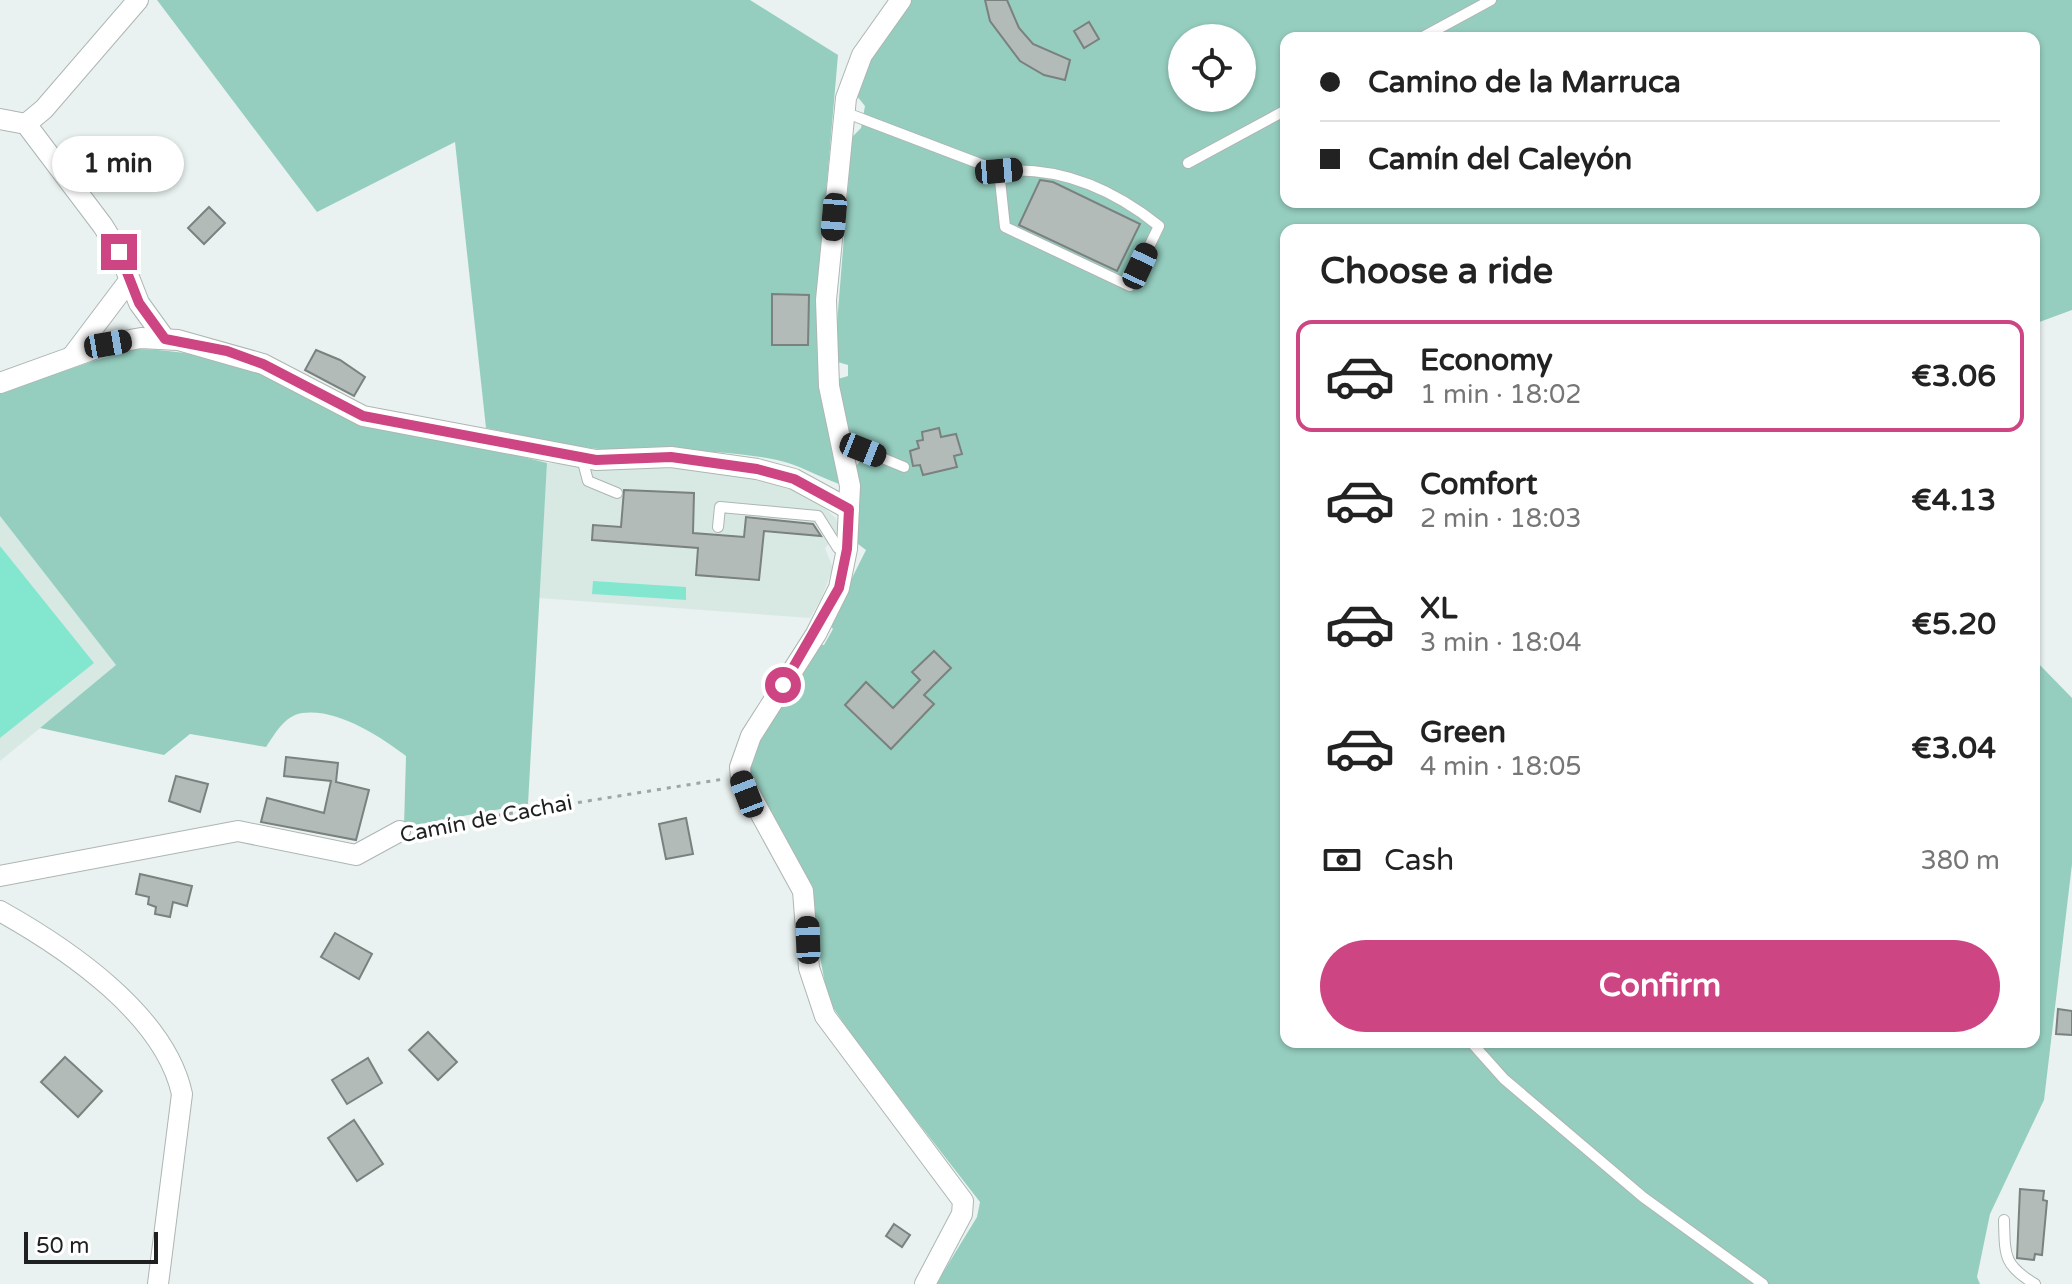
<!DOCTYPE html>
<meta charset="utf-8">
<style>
:root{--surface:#fff;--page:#f6f6f6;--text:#222;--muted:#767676;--line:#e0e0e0;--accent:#cd4582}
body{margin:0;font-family:"Varela Round",sans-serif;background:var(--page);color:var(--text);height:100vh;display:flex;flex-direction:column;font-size:30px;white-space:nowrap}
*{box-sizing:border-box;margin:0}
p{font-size:26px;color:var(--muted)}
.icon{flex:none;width:44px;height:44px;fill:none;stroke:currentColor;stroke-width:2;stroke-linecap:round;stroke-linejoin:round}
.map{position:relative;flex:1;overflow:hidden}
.sheet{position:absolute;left:1280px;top:224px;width:760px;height:824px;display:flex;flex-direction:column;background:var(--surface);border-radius:16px;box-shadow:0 2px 6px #0004}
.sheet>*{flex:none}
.guide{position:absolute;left:1280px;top:32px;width:760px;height:176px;border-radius:16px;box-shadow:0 2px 6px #0004;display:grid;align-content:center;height:176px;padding:0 40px;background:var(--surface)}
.fabs{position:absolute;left:1168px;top:24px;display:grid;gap:16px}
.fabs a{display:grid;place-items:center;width:88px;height:88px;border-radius:50%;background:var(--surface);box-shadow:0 2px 6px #0004;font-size:40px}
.scale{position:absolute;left:24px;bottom:20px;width:134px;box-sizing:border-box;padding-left:8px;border:4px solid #1e2120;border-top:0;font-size:22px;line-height:28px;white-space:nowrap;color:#1e2120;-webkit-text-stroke:6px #fff;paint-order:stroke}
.end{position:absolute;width:36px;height:36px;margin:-18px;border:10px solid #cd4582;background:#fff;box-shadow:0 0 0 4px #fff}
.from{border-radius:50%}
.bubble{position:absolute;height:56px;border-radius:28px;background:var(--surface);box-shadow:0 2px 6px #0004;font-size:26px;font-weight:700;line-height:56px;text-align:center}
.car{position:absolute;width:24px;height:48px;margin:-24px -12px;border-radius:10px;box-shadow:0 0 6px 2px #0007;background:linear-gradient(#222 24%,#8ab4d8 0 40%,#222 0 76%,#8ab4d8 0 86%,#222 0)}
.guide b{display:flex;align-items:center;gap:28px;height:76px;font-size:30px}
.guide b+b{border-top:2px solid var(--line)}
.guide i{width:20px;height:20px;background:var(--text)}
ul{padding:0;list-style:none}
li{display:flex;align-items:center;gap:24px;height:112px;margin:0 16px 12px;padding:0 24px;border:4px solid transparent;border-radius:16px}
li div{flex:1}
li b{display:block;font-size:30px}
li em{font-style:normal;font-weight:700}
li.on{border-color:var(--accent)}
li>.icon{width:72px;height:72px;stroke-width:1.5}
h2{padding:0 40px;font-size:36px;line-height:96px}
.pay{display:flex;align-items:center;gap:20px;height:88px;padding:0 40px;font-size:30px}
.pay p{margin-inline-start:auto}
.cta{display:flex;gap:16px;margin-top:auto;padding:16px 40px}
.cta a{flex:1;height:92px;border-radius:48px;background:var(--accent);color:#fff;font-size:32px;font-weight:700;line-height:92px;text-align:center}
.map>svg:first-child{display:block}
.built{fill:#d8e9e4}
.green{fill:#95cebf;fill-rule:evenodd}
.water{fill:#83e7d0}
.building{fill:#b3bbb9;stroke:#7a817f;stroke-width:2}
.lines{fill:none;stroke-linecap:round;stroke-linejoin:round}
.service-casing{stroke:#adb6b3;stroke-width:12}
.minor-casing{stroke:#adb6b3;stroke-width:22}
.path{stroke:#9fa5a4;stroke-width:3;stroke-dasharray:4 6;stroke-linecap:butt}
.service{stroke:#fff;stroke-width:10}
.minor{stroke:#fff;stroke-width:20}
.route{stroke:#cd4582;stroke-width:10}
.labels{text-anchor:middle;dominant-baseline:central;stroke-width:7;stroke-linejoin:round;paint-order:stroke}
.street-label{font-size:22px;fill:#1e2120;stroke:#fff}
</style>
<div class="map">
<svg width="2072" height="1284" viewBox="0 0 2072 1284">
<rect width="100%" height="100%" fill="#e9f2f0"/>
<g class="built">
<polygon points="547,463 686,469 783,483 822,506 836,518 839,532 825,548 833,568 821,599 810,618 539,598"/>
<polygon points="0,516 117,665 0,761"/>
</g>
<g class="green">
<path d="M157 0H750L838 55 820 263 839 484C819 477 798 464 777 460 723 449 673 451 619 450 574 449 530 437 486 428L455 142 317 212Z"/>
<path d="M906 0H2072V310L2034 324V230H1286V1042H2034V659L2072 698V864L2044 1100 1990 1214 1977 1277 1980 1284H936L977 1217 980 1202 864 1053 828 1000 805 875 756 791 750 771V756L817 645H824L833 629 829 624 866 550 854 541 856 466 865 456 860 442 848 435 838 379 848 376V365L834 361 852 137 861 128 865 106 856 95 868 56ZM1182 38H1242V98H1182ZM1286 38H2034V202H1286Z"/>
<path d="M137 349C208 350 271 375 337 398 407 421 476 445 547 463L528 804 404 827 406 756C380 736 337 708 302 713 284 716 275 734 266 747L190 734 164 755 40 728 116 665 0 516V390C47 380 90 359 137 349Z"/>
</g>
<g class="water">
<polygon points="0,546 94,663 0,738"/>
<polygon points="593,581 686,587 686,600 592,594"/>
</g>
<g class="building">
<polygon points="985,0 1007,0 1019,28 1033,44 1070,60 1065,80 1044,75 1020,61 990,21"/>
<polygon points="1089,22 1099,39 1084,48 1074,31"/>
<polygon points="1040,180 1053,182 1140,224 1117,271 1019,225"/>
<polygon points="209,207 225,223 204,244 188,228"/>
<polygon points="772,294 809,295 808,345 772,345"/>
<polygon points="316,350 340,360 365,377 354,396 305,370"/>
<polygon points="939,428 941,437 956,434 962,454 954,456 957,467 923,475 920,465 913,466 910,451 919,448 917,441 923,440 922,432"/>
<polygon points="624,490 694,493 693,533 744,537 746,517 813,524 821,536 764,531 759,580 696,575 698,548 592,540 593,525 621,527"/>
<polygon points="934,651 951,668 924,695 934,704 891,749 845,705 866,682 893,708 920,680 912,672"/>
<polygon points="286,757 338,763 336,782 369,790 356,840 261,822 267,798 324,813 331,781 284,776"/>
<polygon points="176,776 208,784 200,812 169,801"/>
<polygon points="686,818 693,854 666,859 659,824"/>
<polygon points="140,874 192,886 187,906 173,902 170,917 155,914 156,907 148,904 149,897 136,894"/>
<polygon points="335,933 372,954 359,979 321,957"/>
<polygon points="2058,1009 2072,1011 2072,1035 2056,1034"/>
<polygon points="428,1032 457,1062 438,1080 409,1050"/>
<polygon points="65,1057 102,1091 78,1117 41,1082"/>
<polygon points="368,1058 382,1083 347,1104 332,1080"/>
<polygon points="354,1120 383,1164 357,1181 328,1138"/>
<polygon points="2020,1189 2044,1191 2043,1200 2047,1201 2042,1255 2035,1254 2034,1260 2017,1258"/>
<polygon points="894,1224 910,1235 902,1247 886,1236"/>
</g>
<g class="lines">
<g class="service-casing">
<g id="service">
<polyline points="1421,38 1491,0"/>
<path d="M844 112 999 171 1005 227 1130 286 1159 226C1113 189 1059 166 999 171"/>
<polyline points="1188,163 1286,110"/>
<polyline points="843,453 863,450 904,467"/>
<polyline points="582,458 588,481 617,493"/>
<polyline points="718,527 720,507 818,516 838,548 847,549"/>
<polyline points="1471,1042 1504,1079 1643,1197 1763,1284"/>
<path d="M2004 1220C2005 1255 2003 1265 2035 1284"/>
</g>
</g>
<g class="minor-casing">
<g id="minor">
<polyline points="901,0 862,55 846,98 826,300 829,386 850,486 847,549 839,588 816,634 751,736 740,767 741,778 803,891 809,968 825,1016 963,1201 962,1214 925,1284"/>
<polyline points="0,119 26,124 44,109 138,0"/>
<polyline points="26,124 103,226 119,252 139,303 165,339"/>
<polyline points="73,355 128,282"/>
<polyline points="0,383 108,344 141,338 178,340 263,364 363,416 596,460 671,457 757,469 794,479 849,509"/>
<polyline points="0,876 238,831 356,855 400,831"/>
<path d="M0 911C68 949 165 1015 182 1094L158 1284"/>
</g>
</g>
<polyline class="path" points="420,828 724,779"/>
<use href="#service" class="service"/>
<use href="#minor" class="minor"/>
</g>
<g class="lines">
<polyline class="route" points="119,252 139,303 165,339 227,351 263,364 363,416 596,460 671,457 757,469 794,479 849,509 847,549 839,588 783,685"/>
</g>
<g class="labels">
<g class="street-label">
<text transform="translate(486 819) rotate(-11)">Camín de Cachai</text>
</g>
</g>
</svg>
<div class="fabs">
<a><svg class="icon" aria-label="locate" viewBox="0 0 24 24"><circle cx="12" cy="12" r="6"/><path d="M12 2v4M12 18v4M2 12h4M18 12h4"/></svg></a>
</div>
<div class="scale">50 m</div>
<i class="end from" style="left:783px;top:685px"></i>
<i class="end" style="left:119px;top:252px"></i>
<div class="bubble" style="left:52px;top:136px;width:132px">1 min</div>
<i class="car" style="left:999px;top:171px;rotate:85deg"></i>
<i class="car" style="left:834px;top:217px;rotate:185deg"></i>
<i class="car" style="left:1140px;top:266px;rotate:25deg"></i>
<i class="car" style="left:108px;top:344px;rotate:80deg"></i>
<i class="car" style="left:863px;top:450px;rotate:112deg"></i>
<i class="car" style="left:747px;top:794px;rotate:339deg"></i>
<i class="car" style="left:808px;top:940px;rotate:358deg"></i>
<div class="guide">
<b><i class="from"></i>Camino de la Marruca</b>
<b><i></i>Camín del Caleyón</b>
</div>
<section class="sheet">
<h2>Choose a ride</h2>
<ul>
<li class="on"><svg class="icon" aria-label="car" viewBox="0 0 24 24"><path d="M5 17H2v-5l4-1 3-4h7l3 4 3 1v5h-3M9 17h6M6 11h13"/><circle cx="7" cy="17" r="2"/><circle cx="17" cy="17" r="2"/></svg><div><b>Economy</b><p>1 min · 18:02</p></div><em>€3.06</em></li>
<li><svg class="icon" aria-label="car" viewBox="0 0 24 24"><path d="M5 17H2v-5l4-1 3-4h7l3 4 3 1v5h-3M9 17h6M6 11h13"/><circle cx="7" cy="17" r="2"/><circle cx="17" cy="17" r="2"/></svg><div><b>Comfort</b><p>2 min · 18:03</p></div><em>€4.13</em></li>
<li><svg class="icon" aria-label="car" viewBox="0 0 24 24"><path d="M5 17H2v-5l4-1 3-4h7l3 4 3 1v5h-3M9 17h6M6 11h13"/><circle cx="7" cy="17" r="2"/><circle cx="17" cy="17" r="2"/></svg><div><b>XL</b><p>3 min · 18:04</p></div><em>€5.20</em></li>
<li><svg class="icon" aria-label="car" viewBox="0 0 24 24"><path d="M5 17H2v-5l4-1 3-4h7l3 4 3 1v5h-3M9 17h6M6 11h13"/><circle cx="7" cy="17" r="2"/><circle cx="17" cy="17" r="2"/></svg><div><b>Green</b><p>4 min · 18:05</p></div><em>€3.04</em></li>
</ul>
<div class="pay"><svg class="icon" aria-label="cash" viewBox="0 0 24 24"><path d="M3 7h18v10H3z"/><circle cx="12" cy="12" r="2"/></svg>Cash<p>380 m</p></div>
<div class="cta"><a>Confirm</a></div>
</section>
</div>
